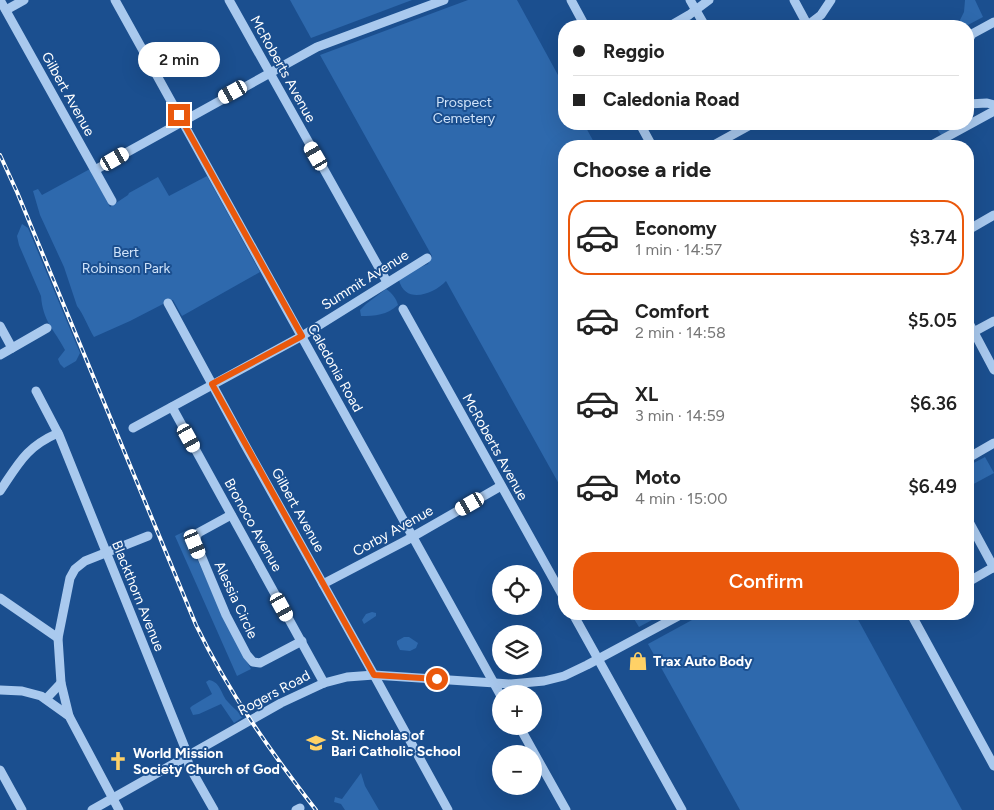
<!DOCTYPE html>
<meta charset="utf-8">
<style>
:root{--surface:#fff;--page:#f6f6f6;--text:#222;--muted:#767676;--line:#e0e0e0;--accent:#ea580c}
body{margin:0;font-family:Figtree,sans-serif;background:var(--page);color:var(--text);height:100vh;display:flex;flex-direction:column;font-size:19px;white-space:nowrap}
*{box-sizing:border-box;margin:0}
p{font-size:16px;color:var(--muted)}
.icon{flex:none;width:28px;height:28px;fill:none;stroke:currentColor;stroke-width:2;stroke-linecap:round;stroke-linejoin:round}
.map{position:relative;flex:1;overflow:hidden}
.side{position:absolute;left:558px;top:140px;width:416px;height:480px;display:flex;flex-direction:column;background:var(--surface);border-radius:20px;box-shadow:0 5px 20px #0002}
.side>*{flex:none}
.top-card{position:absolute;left:558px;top:20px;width:416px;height:110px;border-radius:20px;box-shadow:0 5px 20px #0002;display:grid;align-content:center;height:110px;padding:0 15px;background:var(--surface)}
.controls{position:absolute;left:492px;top:565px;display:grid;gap:10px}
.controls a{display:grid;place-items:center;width:50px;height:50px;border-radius:50%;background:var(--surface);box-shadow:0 5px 20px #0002;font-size:25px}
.end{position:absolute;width:22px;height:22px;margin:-11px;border:6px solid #ea580c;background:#fff;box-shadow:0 0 0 2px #fff}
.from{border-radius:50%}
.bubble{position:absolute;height:35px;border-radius:18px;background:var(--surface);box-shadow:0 5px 20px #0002;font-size:16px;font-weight:600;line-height:35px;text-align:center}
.car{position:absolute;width:15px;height:30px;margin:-15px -8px;border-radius:6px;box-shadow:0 0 4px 1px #0007;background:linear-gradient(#fff 24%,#345 0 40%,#fff 0 76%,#345 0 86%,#fff 0)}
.top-card b{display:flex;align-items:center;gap:18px;height:48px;font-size:19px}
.top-card b+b{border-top:1px solid var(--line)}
.top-card i{width:12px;height:12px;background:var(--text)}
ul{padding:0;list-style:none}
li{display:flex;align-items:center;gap:15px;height:75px;margin:0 10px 8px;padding:0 5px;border:2px solid transparent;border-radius:20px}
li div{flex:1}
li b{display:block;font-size:19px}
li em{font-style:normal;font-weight:600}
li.active{border-color:var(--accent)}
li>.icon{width:45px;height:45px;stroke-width:1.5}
h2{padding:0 15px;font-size:22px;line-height:60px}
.cta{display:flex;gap:10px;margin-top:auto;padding:10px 15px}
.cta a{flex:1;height:58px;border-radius:20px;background:var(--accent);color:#fff;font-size:20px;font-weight:600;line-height:58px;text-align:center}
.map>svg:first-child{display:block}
.green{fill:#2e69ad}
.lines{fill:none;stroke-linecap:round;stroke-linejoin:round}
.minor{stroke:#a9c9ee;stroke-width:9}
.rail-casing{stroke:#fff;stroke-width:4}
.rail{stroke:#1b4f8f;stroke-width:2;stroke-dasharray:5.5;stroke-linecap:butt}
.route{stroke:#ea580c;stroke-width:6}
.labels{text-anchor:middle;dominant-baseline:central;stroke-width:4;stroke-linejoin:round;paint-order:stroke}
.street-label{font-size:14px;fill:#fff;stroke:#1b4f8f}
.park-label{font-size:14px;fill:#cfe3fa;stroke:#1b4f8f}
.poi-label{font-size:14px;font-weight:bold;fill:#fff;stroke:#1b4f8f;text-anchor:start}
</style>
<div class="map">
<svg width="994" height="810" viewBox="0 0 994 810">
<rect width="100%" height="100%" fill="#1b4f8f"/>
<g class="green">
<polygon points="290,0 412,0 311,38"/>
<path d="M468 0H517L564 86V124H584L596 146H564V493L446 281C434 294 405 305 399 280L402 275 428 264 432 256 320 55Z"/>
<polygon points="965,0 975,0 983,17 966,26 957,26 964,12"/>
<polygon points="934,124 961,124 941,135"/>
<path d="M90 169 110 207 128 195 129 193 158 177 169 196 207 176 260 272 182 316 173 300 166 301 163 304 130 321 94 337C88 327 84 315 77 306L64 267 40 215 33 191 38 189 42 195Z"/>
<path d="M22 224 28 228 80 353 76 361 64 368 60 364 58 359 65 350C54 329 43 322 41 296L19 245 17 236Z"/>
<path d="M386 289C392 293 396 298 398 305 387 315 375 316 361 316L360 310 366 304Z"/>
<polygon points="985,457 994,473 968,487 968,466"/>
<polygon points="189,529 188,536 189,541 227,625 251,669 237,676 175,536"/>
<polygon points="372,612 376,613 376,616 364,624 362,620 366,614"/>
<polygon points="631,614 663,614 639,627"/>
<polygon points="703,614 855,614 962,810 740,810 648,644"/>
<polygon points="404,637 409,637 418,643 416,648 410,651 400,650 397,644 397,641"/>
<path d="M209 680C221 682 221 695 228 702 233 708 238 711 243 717L234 723 221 704 199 714 193 715 190 708 192 706 212 694 206 682Z"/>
<polygon points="361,773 365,786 379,810 345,810 341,804 334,802 335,797 342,799"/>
</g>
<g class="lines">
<g class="minor">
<polyline points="0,0 112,201"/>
<polyline points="115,0 501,696"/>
<polyline points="229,0 387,282"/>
<polyline points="571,0 585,26"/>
<polyline points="690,0 705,26"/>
<polyline points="794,0 808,26"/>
<polyline points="6,10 24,0"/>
<polyline points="808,25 821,15 831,0"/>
<polyline points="670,26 689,15 709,0"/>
<polyline points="968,41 972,34 994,22"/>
<polyline points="968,104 987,103 994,105"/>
<polyline points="640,124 652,146"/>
<polyline points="712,146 752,124"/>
<polyline points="930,146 994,111"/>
<polyline points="95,170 317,47 444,0"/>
<polyline points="968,230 994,215"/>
<polyline points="168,303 244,443 374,675 448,810"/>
<polyline points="403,309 564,598"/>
<polyline points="968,321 994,370"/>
<polyline points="0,326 12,348"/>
<polyline points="968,335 994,321"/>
<polyline points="0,355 47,328"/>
<polyline points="36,391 59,435 185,748 189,766 214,810"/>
<polyline points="172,407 324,683"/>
<polyline points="133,428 302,336 427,258"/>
<polyline points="968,458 994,443"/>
<path d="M0 491C19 463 26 447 58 433"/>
<polyline points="231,515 198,533 195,541 226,615 247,655 253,662 260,663 302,641"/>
<polyline points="968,520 994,568"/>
<polyline points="968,582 994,567"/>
<polyline points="323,584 407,540 501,486"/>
<polyline points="0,598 58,638"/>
<polyline points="573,614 682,810"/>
<polyline points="911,614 994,766"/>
<polyline points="0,690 22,691 41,696 69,716 119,810"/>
<polyline points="46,699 61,683"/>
<polyline points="69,716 61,683 58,638 70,578 75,569 85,561 148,536"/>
<polyline points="519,726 566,810"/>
<polyline points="0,770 22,810"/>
<polyline points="92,810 281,703 324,683 347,677 374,675 511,684 544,681 564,676 587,665 682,614"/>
<polyline points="296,810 300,808"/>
</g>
<g class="rail-casing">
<path id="rail" d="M0 155 17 192 196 625C229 693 270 751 316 810"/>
</g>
<use href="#rail" class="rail"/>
</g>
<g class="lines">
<polyline class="route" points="179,115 302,336 212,384 374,675 437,679"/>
</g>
<defs>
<g id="shop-bare" transform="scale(1.5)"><path d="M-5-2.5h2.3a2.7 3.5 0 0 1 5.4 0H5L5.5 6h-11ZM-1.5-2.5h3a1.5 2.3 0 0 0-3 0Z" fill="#ffd166" stroke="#1b4f8f" stroke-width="2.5" paint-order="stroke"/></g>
<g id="school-bare" transform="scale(1.5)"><path d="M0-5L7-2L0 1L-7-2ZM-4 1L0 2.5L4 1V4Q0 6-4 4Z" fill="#ffd166" stroke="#1b4f8f" stroke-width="2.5" paint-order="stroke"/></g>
<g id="church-bare" transform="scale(1.5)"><path d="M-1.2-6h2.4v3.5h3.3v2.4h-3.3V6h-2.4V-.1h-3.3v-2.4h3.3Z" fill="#ffd166" stroke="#1b4f8f" stroke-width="2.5" paint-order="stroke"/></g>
</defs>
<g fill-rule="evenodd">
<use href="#shop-bare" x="638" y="661"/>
<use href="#school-bare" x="316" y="743"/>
<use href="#church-bare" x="118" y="761"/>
</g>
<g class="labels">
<g class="street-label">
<text transform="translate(283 69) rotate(61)">McRoberts Avenue</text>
<text transform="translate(68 94) rotate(61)">Gilbert Avenue</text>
<text transform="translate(365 280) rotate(-32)">Summit Avenue</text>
<text transform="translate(335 368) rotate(61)">Caledonia Road</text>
<text transform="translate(495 447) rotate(61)">McRoberts Avenue</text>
<text transform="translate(298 510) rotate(61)">Gilbert Avenue</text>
<text transform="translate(253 525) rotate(61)">Bronoco Avenue</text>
<text transform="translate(393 531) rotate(-29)">Corby Avenue</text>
<text transform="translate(138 596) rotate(68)">Blackthorn Avenue</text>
<text transform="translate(236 600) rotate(65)">Alessia Circle</text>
<text transform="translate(274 693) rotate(-28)">Rogers Road</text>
</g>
<g class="park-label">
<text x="464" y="102">Prospect<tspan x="464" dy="16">Cemetery</tspan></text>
<text x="126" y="252">Bert<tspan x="126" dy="16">Robinson Park</tspan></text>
</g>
<g class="poi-label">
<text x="653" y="661">Trax Auto Body</text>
<text x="331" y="735">St. Nicholas of<tspan x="331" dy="16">Bari Catholic School</tspan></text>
<text x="133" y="753">World Mission<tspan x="133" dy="16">Society Church of God</tspan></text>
</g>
</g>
</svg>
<div class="controls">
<a><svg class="icon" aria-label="locate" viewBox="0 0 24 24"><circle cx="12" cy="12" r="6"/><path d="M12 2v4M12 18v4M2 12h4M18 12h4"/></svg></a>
<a><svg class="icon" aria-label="layers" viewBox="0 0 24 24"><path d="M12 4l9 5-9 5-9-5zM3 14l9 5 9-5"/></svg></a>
<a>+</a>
<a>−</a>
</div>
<i class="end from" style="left:437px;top:679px"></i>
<i class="end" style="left:179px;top:115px"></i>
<div class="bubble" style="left:138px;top:42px;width:82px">2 min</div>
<i class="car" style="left:233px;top:92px;rotate:241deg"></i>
<i class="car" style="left:316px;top:156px;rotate:330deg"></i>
<i class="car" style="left:115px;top:159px;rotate:60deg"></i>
<i class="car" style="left:189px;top:438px;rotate:151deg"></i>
<i class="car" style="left:470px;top:504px;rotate:240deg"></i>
<i class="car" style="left:195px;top:544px;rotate:157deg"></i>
<i class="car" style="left:282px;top:607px;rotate:151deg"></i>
<div class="top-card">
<b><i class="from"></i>Reggio</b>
<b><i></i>Caledonia Road</b>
</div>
<section class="side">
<h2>Choose a ride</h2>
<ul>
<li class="active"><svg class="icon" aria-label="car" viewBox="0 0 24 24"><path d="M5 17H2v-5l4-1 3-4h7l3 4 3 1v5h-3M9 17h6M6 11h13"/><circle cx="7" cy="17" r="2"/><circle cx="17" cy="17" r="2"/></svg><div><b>Economy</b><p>1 min · 14:57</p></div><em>$3.74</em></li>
<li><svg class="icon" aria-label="car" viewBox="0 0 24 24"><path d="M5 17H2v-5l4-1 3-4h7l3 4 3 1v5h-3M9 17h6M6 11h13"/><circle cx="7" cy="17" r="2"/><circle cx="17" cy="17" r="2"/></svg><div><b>Comfort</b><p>2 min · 14:58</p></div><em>$5.05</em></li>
<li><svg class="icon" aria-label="car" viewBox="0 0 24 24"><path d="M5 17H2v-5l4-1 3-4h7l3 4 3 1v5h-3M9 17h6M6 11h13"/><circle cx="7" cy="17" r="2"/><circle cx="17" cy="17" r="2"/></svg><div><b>XL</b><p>3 min · 14:59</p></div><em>$6.36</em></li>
<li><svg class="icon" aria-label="car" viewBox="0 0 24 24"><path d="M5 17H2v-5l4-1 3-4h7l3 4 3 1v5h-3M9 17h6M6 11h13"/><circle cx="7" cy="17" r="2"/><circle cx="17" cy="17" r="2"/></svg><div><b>Moto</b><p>4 min · 15:00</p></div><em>$6.49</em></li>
</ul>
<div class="cta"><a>Confirm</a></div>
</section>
</div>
